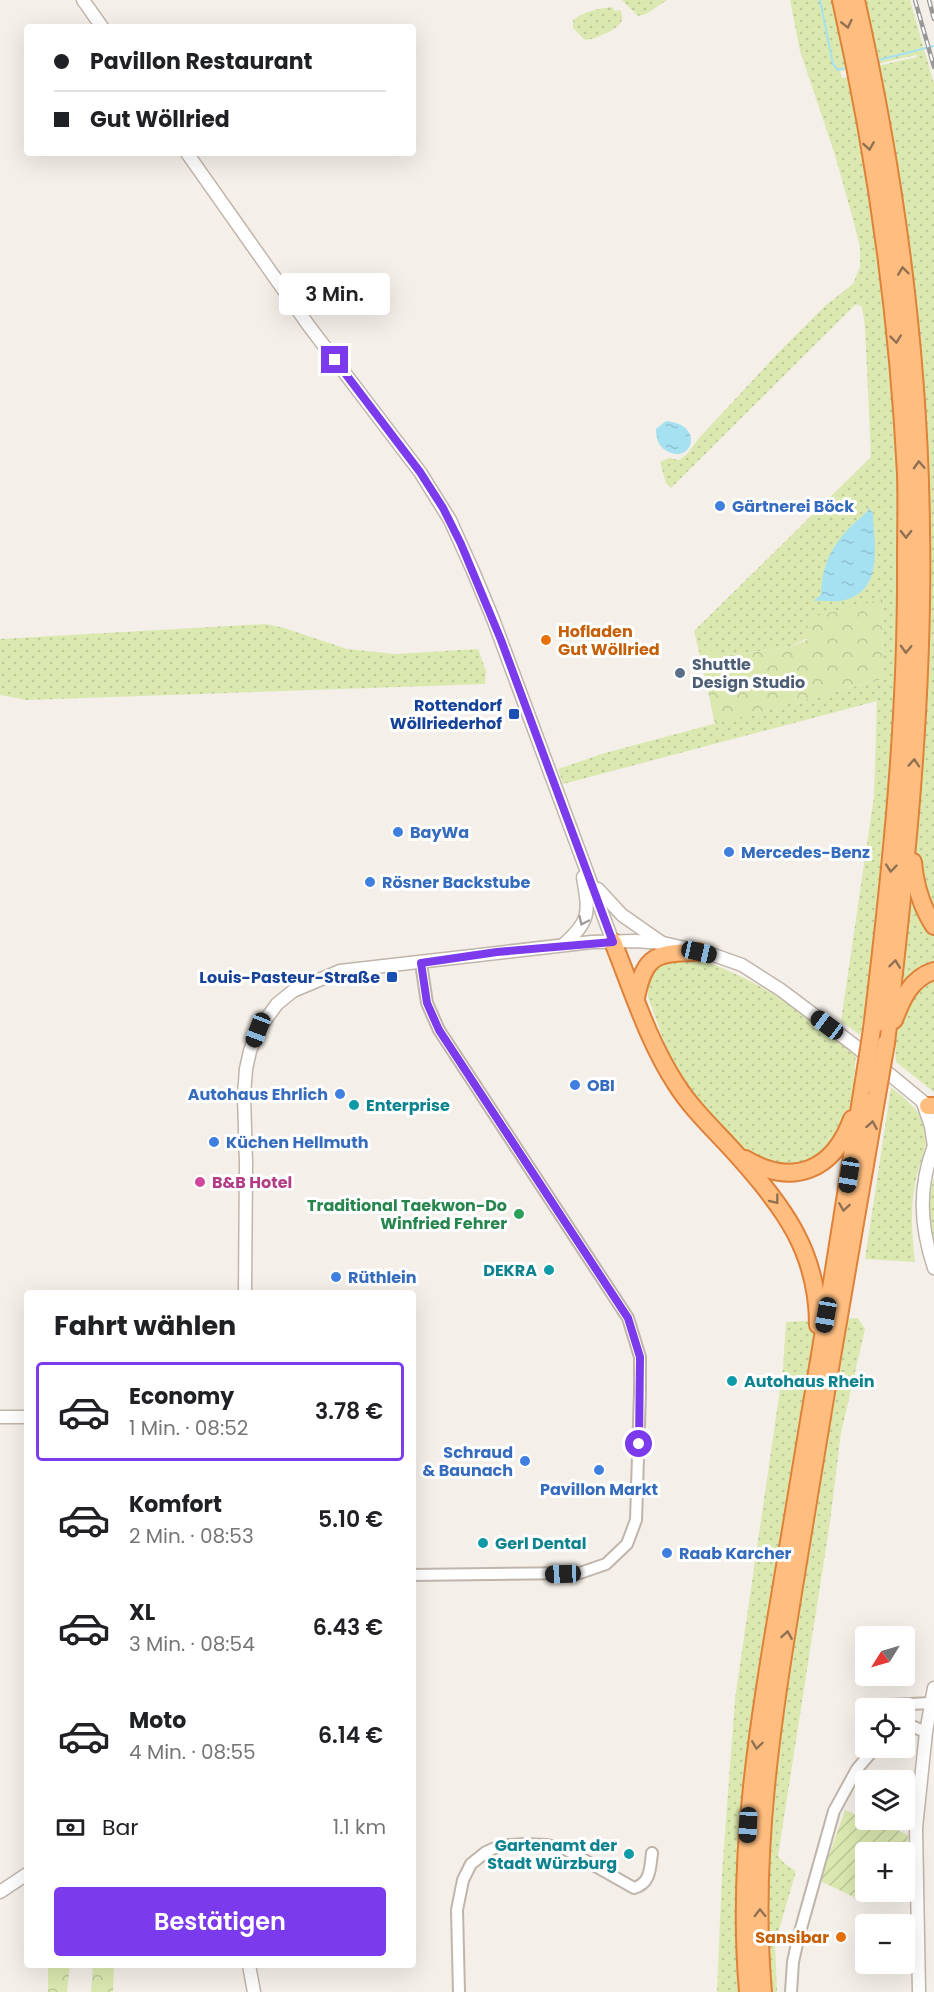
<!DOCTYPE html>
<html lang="de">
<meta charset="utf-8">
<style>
:root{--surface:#fff;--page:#f2f2f2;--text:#202124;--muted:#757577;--line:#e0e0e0;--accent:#7c3aed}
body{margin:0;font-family:Poppins,sans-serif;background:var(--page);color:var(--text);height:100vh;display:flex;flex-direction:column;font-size:22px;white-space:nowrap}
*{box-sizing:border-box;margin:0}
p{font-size:20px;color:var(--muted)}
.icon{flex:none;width:33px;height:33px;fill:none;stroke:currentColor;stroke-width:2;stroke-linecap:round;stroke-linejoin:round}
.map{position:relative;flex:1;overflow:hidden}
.sheet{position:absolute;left:24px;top:1290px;width:392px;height:678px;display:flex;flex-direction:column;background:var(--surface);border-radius:6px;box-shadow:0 6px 24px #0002}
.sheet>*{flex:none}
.top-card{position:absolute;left:24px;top:24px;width:392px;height:132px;border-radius:6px;box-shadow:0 6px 24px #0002;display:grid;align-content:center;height:132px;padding:0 30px;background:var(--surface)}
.needle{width:39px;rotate:233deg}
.tools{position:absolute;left:855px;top:1626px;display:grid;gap:12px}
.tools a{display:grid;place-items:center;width:60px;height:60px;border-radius:6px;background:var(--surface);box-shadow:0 6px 24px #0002;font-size:30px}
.end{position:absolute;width:27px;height:27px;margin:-14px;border:8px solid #7c3aed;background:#fff;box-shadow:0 0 0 3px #fff}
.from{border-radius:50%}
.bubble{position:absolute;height:42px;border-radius:6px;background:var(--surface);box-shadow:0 6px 24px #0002;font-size:20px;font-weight:600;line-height:42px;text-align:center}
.car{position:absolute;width:18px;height:36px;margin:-18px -9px;border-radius:8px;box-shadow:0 0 4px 2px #0007;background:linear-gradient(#222 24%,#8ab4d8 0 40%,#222 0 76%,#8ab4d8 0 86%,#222 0)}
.top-card b{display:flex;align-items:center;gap:21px;height:57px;font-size:22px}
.top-card b+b{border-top:2px solid var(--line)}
.top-card i{width:15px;height:15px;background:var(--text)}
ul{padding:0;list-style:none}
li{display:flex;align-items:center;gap:18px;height:99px;margin:0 12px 9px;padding:0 18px;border:3px solid transparent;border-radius:6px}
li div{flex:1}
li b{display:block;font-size:22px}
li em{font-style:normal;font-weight:600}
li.selected{border-color:var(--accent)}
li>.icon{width:54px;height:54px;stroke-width:1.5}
h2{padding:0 30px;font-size:27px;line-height:72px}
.pay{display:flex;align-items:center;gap:15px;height:66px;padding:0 30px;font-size:22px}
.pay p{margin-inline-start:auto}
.primary-button{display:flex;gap:12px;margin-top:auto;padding:12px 30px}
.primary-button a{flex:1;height:69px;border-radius:6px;background:var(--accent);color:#fff;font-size:24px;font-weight:600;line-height:69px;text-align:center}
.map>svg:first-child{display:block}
.grass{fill:url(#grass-dots)}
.forest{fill:url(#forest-crowns)}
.garden{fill:url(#garden-furrows)}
.water{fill:url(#water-ripples)}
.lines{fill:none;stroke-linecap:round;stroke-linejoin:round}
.stream{stroke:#a5e1f1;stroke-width:2}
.minor-casing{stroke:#c0b5ab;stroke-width:14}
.tertiary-casing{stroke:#c0b5ab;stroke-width:15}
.trunk-casing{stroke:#df8138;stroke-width:20}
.minor{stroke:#fff;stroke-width:10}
.tertiary{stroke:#fff;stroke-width:12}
.trunk{stroke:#ffbe80;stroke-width:16}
.rail-casing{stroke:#989898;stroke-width:4.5}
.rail{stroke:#fff;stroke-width:2;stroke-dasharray:7;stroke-linecap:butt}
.trunk-bridge-casing{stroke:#df8138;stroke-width:20;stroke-linecap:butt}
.trunk-bridge{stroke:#ffbe80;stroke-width:16}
.oneway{stroke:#917154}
.oneway2{stroke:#a49e9b}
.route{stroke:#7c3aed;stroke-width:8}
.shop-dot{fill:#3f7fe0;stroke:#fff;stroke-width:2}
.food-dot{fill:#e8710a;stroke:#fff;stroke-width:2}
.service-dot{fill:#5c6f8a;stroke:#fff;stroke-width:2}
.transit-dot{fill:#1a4fb4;stroke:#fff;stroke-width:2}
.culture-dot{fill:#0f9aa8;stroke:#fff;stroke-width:2}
.hotel-dot{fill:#d1479c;stroke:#fff;stroke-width:2}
.leisure-dot{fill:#2e9e5b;stroke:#fff;stroke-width:2}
.labels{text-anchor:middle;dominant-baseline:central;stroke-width:6;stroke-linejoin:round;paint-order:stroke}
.shop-label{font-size:16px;font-weight:bold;fill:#366cbe;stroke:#fff;text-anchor:start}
.food-label{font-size:16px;font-weight:bold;fill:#c56008;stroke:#fff;text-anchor:start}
.service-label{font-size:16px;font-weight:bold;fill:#4e5e75;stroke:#fff;text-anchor:start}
.transit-label{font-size:16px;font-weight:bold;fill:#164399;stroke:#fff;text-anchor:end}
.culture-label{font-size:16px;font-weight:bold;fill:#0d838f;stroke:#fff;text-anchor:start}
.hotel-label{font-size:16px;font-weight:bold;fill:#b23c85;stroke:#fff;text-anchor:start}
.leisure-label{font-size:16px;font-weight:bold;fill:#27864d;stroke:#fff;text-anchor:end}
</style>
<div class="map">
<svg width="934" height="1992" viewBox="0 0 934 1992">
<defs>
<pattern id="grass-dots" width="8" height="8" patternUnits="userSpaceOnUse" patternTransform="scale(1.5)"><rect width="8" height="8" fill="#dbe9b1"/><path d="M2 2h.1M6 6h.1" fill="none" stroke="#bdc999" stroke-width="1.8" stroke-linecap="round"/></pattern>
<pattern id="forest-crowns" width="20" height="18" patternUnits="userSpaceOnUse" patternTransform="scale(1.5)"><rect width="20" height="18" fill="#dbe9b1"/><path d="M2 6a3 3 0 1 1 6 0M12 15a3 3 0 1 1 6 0" fill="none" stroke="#bdc999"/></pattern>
<pattern id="garden-furrows" width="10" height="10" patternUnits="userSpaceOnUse" patternTransform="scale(1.5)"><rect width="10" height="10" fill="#dbe9b1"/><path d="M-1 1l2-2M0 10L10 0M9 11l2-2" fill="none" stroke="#bdc999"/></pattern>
<pattern id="water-ripples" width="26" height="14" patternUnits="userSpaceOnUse" patternTransform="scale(1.5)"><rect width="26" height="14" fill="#a5e1f1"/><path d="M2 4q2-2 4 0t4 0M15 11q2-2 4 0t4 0" fill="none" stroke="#90c2cf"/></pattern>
</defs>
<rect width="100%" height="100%" fill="#f4efe9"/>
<g class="grass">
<polygon points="622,0 667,0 646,14 638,16"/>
<polygon points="790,0 834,0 845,51 843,52 847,70 840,71 842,78 848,77 851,89 854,89 890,332 901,518 895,781 865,1017 860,1035 841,1021 874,796 877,701 563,784 558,769 605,753 882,679 883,599 790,647 721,656 714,648 701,659 694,631 871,457 865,326 862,307 856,304 671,488 666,483 660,462 669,458 679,460 687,454 699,438 780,351 825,306 853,284 860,267 860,247 851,212 835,155 800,51"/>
<polygon points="859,0 910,0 934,84 934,921 915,862 924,753 926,685 877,66 917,57 916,55 877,64"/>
<path d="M612 7 615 11 621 10C621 14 623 17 622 20 620 29 593 40 585 40L573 28V20C584 11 598 9 612 7Z"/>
<polygon points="266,624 284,628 347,649 396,654 478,649 486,671 485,684 27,700 0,695 0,639"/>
<polygon points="913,891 934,930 934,969 894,1005"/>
<path d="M697 959C756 977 808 1016 856 1053L854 1079 856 1082 845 1129 828 1155 783 1169 750 1154 728 1135 708 1114 682 1079 666 1047 648 997V973L657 962Z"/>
<path d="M934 975V1092L896 1062C894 1048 898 1013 906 1002 914 992 925 984 934 975Z"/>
<path d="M891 1087C904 1098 923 1112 926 1129 929 1148 918 1166 915 1184 910 1210 912 1235 915 1262L865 1259Z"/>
<path d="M934 1178V1258C926 1231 925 1205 934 1178Z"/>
<polygon points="858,1318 865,1329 841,1433 830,1522 778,1856 785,1864 796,1871 775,1944 777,1992 717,1992 722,1873 735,1699 783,1369 786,1322"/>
</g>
<g class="forest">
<polygon points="883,599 882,679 715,724 701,659 715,647 721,656 790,647 807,640 808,618"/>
<polygon points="48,1965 70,1965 67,1992 48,1992"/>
<polygon points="93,1965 114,1965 113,1992 91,1992"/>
</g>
<polygon class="garden" points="845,1810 863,1818 865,1815 866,1820 874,1820 908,1835 908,1870 905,1869 904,1852 866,1852 866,1892 872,1892 862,1901 820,1881"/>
<g class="water">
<path d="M666 421C707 425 691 467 665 450 658 445 656 438 656 429Z"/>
<path d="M868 507 873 513C874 546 885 592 841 601 832 602 822 600 813 601L821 595C822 556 839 535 868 511Z"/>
</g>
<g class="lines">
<g class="stream">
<polyline points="820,0 833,64 838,70 849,67"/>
<polyline points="875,61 934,46"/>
</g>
<g class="minor-casing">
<g id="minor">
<polyline points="412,1575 580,1573 606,1564 627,1544 636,1520 640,1392 640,1357 628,1318 439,1030 427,1003 421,963"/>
<polyline points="889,1708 890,1705 931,1703"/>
<polyline points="904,1723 926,1732"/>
<path d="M459 1992 457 1910 463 1880 471 1864 486 1852 499 1846 524 1844 547 1845 565 1849 634 1888C651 1883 650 1868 652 1853"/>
<polyline points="791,1992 793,1962 798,1939 834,1811 857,1769 875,1748"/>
</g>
</g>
<g class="tertiary-casing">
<g id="tertiary">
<polyline points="83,0 102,27"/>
<polyline points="187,153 309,326 420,472 450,520 473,571 493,619 613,942"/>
<polyline points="598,889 622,915 662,943"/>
<path d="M563 945C591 920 589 913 583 877"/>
<polyline points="923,1103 931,1126 934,1146"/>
<path d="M934 1146C918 1188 920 1225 934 1268"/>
<polyline points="245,1293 246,1163 244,1095 246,1069 250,1051 258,1030 277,1004 293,991 340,971 592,942 635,941 663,943 711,954 742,965 781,990 854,1045 933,1110"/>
<polyline points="0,1417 27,1417"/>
<polyline points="0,1892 27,1874"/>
<polyline points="249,1965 254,1992"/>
<polyline points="919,1992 916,1828 926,1732 934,1688"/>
</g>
</g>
<g class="trunk-casing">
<g id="trunk">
<path d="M841 0C876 156 898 314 906 474 907 503 906 533 906 562 907 719 891 873 872 1029"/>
<path d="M856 0C895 173 919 350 921 528 924 701 906 872 886 1043"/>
<path d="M913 862C915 885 921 906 934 926"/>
<path d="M613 942C632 989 648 1041 676 1084 693 1111 717 1132 738 1156 784 1207 818 1253 818 1325"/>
<path d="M636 998C645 953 657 953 699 952"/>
<path d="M894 1020C902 999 911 978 934 971"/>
<polyline points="928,1106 934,1106"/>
<path d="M745 1159C793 1187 833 1171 852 1119"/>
<path d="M748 1992C735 1845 763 1699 787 1554 813 1398 839 1243 863 1087"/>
<path d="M763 1992C750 1848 775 1704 798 1562 823 1406 850 1251 877 1095"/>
</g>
</g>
<use href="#minor" class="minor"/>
<use href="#tertiary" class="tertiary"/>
<use href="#trunk" class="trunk"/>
<g class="rail-casing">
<g id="rail">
<polyline points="915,0 934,67"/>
<polyline points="929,0 934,19"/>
</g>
</g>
<use href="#rail" class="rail"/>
<g class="trunk-bridge-casing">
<g id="trunk-bridge">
<polyline points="863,1087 872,1029"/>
<polyline points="877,1095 886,1043"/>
</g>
</g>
<use href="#trunk-bridge" class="trunk-bridge"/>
</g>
<defs><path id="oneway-chevron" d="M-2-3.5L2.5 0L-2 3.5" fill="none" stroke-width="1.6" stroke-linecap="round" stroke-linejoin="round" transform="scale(1.5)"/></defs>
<g class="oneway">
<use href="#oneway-chevron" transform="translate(847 24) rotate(77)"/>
<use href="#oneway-chevron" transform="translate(869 146) rotate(81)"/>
<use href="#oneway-chevron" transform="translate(903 271) rotate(-97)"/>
<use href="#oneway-chevron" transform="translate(896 339) rotate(84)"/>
<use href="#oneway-chevron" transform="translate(919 465) rotate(-93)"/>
<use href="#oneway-chevron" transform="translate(906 534) rotate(90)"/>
<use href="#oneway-chevron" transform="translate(906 649) rotate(92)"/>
<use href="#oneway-chevron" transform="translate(914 763) rotate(-86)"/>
<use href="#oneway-chevron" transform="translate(891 868) rotate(96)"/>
<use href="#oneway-chevron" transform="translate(895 964) rotate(-83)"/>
<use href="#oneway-chevron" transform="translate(872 1125) rotate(-80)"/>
<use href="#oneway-chevron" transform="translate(775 1200) rotate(52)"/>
<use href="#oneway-chevron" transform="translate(844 1207) rotate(99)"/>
<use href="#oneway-chevron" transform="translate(787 1635) rotate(-81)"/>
<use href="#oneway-chevron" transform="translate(757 1745) rotate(98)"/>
<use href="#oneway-chevron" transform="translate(760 1913) rotate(-91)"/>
</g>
<use class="oneway2" href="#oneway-chevron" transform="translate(583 921) rotate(115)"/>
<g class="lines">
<polyline class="route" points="335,360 420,472 443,508 461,544 501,640 613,942 497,952 421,963 427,1003 439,1030 628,1318 640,1357 639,1444"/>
</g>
<g class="shop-dot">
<circle cx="720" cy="506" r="6"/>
<circle cx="398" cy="832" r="6"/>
<circle cx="729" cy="852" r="6"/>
<circle cx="370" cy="882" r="6"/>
<circle cx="575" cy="1085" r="6"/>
<circle cx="340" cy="1094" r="6"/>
<circle cx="214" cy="1142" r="6"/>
<circle cx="336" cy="1277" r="6"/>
<circle cx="525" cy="1461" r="6"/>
<circle cx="599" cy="1470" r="6"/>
<circle cx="667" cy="1553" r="6"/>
</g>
<g class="food-dot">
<circle cx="546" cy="640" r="6"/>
<circle cx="841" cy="1937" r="6"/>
</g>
<circle class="service-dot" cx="680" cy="673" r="6"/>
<g class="transit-dot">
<rect x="508" y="708" width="12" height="12" rx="3"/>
<rect x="386" y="971" width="12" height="12" rx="3"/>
</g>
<g class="culture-dot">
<circle cx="354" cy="1105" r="6"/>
<circle cx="549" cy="1270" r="6"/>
<circle cx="732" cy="1381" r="6"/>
<circle cx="483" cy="1543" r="6"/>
<circle cx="629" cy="1854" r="6"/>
</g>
<circle class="hotel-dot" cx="200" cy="1182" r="6"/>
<circle class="leisure-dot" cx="519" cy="1214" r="6"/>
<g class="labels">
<g class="shop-label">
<text x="732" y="506">Gärtnerei Böck</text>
<text x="410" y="832">BayWa</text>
<text x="741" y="852">Mercedes-Benz</text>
<text x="382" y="882">Rösner Backstube</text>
<text x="587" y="1085">OBI</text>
<text x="328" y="1094" text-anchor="end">Autohaus Ehrlich</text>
<text x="226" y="1142">Küchen Hellmuth</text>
<text x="348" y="1277">Rüthlein</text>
<text x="513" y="1452" text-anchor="end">Schraud<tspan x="513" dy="18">&amp; Baunach</tspan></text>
<text x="599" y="1489" text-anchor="middle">Pavillon Markt</text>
<text x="679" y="1553">Raab Karcher</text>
</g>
<g class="food-label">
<text x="558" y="631">Hofladen<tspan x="558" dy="18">Gut Wöllried</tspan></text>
<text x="829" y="1937" text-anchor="end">Sansibar</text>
</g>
<g class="service-label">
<text x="692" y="664">Shuttle<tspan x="692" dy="18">Design Studio</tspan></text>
</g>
<g class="transit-label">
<text x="502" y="705">Rottendorf<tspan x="502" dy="18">Wöllriederhof</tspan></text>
<text x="380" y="977">Louis-Pasteur-Straße</text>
</g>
<g class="culture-label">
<text x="366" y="1105">Enterprise</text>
<text x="537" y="1270" text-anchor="end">DEKRA</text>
<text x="744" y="1381">Autohaus Rhein</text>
<text x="495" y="1543">Gerl Dental</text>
<text x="617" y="1845" text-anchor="end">Gartenamt der<tspan x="617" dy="18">Stadt Würzburg</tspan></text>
</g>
<g class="hotel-label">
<text x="212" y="1182">B&amp;B Hotel</text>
</g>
<g class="leisure-label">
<text x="507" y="1205">Traditional Taekwon-Do<tspan x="507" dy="18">Winfried Fehrer</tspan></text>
</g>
</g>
</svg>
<div class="tools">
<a><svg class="needle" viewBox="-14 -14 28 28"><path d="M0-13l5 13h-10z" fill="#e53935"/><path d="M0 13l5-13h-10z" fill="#757577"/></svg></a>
<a><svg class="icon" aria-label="locate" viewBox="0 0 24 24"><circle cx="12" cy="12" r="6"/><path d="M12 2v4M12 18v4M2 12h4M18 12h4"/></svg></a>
<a><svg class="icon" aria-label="layers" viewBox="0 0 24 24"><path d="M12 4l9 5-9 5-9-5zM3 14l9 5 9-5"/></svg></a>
<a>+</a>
<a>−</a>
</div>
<i class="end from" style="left:639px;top:1444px"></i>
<i class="end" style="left:335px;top:360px"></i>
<div class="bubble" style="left:279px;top:273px;width:111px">3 Min.</div>
<i class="car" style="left:699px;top:952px;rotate:103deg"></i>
<i class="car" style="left:827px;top:1025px;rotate:307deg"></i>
<i class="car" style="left:258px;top:1030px;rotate:201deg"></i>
<i class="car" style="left:849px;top:1175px;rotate:189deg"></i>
<i class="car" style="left:826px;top:1315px;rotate:190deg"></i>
<i class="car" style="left:563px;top:1574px;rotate:268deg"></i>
<i class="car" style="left:748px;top:1825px;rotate:183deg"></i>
<div class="top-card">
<b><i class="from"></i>Pavillon Restaurant</b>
<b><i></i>Gut Wöllried</b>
</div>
<section class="sheet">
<h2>Fahrt wählen</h2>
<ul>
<li class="selected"><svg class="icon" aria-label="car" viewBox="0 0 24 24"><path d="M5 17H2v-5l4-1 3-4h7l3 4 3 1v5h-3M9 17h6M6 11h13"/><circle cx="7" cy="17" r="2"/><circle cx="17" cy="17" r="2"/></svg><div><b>Economy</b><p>1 Min. · 08:52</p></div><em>3.78 €</em></li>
<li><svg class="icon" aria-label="car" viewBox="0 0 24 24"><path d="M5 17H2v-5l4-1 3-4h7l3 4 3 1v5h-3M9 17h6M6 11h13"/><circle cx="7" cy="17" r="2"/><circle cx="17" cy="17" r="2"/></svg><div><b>Komfort</b><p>2 Min. · 08:53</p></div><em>5.10 €</em></li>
<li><svg class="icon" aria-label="car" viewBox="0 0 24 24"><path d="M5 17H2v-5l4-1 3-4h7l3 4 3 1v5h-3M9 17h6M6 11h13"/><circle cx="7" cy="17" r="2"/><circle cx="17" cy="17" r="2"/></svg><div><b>XL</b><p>3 Min. · 08:54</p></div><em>6.43 €</em></li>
<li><svg class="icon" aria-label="car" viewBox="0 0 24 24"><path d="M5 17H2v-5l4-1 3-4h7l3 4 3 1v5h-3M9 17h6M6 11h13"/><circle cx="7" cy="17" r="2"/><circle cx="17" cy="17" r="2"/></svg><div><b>Moto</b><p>4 Min. · 08:55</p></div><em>6.14 €</em></li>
</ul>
<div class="pay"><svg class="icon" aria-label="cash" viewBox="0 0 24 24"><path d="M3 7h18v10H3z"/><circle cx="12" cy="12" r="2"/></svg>Bar<p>1.1 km</p></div>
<div class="primary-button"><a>Bestätigen</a></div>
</section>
</div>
